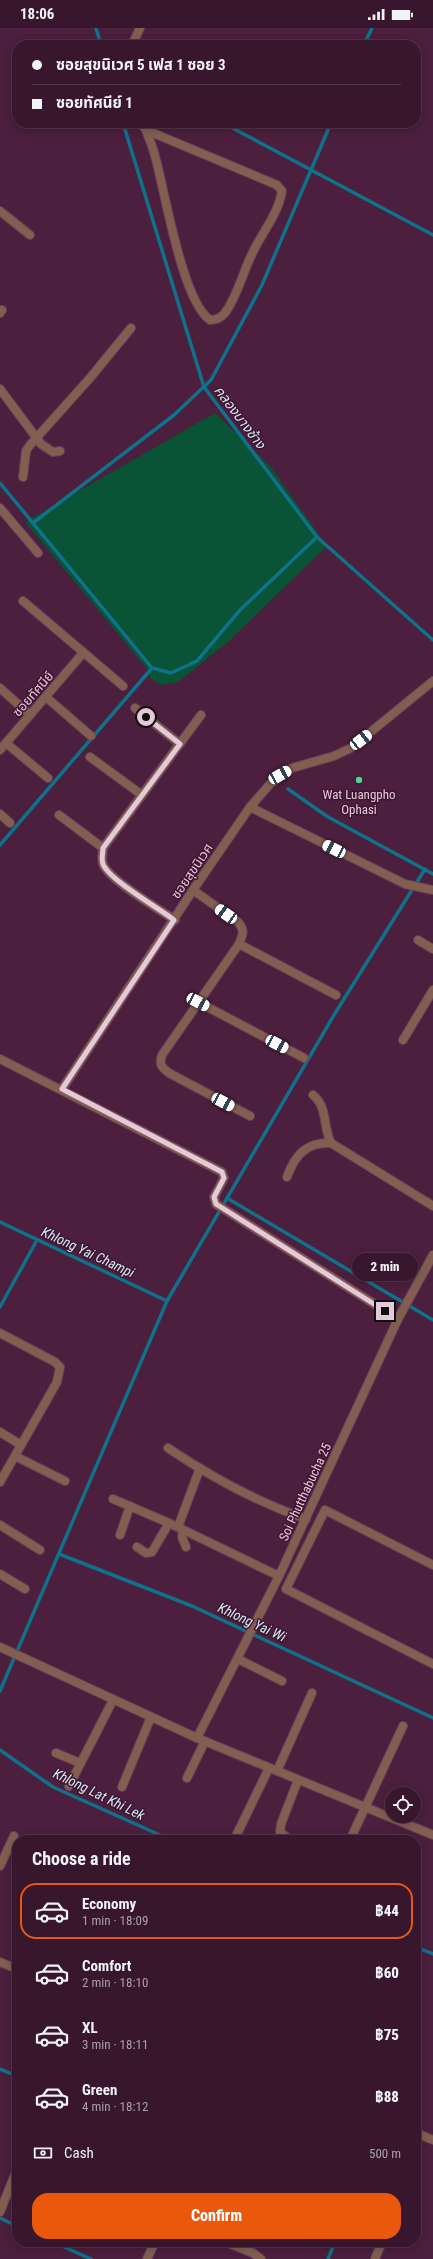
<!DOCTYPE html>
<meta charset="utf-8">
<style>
:root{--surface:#38172e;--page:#43243a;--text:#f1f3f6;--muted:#ab9faa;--line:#52364a;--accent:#ea580c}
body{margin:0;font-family:"Roboto Condensed","Noto Sans Thai",sans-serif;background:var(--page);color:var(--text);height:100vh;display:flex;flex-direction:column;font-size:15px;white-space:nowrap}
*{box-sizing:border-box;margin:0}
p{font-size:13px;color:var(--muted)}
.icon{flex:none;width:22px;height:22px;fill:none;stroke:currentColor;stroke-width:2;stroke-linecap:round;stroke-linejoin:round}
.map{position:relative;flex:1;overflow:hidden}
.details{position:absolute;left:12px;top:1807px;width:409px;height:412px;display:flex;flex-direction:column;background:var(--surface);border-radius:16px;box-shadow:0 2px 10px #0003,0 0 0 1px var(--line)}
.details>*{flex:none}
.banner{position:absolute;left:12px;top:12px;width:409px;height:88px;border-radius:16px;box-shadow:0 2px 10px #0003,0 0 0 1px var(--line);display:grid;align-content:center;height:88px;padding:0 20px;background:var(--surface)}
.buttons{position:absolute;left:385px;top:1759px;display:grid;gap:8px}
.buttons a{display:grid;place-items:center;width:36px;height:36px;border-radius:50%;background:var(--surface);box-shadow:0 2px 10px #0003,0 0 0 1px var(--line);font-size:20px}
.end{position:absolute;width:18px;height:18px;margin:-9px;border:5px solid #e5c8d9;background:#111;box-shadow:0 0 0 2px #111}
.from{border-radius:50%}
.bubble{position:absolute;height:28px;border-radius:14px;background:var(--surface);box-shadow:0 2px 10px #0003,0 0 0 1px var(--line);font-size:13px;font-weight:800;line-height:28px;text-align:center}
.car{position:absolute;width:12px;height:24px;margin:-12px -6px;border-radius:5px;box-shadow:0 0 3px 1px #0007;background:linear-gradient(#fff 24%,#345 0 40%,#fff 0 76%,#345 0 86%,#fff 0)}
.banner b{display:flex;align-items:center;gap:14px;height:38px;font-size:15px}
.banner b+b{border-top:1px solid var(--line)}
.banner i{width:10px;height:10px;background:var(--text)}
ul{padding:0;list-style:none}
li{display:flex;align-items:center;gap:12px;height:56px;margin:0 8px 6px;padding:0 12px;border:2px solid transparent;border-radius:16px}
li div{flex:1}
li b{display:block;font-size:15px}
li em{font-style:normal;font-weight:800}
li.current{border-color:var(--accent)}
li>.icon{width:36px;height:36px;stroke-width:1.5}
h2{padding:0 20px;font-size:18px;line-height:48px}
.pay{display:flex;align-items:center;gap:10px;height:44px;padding:0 20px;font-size:15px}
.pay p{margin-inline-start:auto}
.button{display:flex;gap:8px;margin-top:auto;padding:8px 20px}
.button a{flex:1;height:46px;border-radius:16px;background:var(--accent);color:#fff;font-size:16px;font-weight:800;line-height:46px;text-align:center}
.status{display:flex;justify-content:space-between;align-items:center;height:28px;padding:0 20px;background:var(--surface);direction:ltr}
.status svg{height:11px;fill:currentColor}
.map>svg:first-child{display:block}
.green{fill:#095336}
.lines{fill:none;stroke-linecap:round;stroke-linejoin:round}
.stream{stroke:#0f728b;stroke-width:3.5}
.street-casing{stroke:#673d59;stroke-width:10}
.street{stroke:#825e51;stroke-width:8}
.route{stroke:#e5c8d9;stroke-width:5}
.poi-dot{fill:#4ed399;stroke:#401533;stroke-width:1.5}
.labels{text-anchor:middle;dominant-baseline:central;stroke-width:3;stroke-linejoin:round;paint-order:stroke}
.street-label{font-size:13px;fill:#e5c8d9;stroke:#401533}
.poi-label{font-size:13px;fill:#e5c8d9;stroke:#401533}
.water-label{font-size:14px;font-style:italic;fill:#d0e9f2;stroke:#401533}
</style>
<div class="status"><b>18:06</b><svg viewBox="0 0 49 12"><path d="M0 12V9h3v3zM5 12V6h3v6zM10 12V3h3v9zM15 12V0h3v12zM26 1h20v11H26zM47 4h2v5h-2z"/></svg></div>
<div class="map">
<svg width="433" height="2231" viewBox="0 0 433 2231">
<rect width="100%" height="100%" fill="#4b1f3d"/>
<polygon class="green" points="215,385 270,438 327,518 229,613 178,654 161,657 150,650 148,642 25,494"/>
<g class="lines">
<g class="stream">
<polyline points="96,0 101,17"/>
<polyline points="364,17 372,0"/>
<polyline points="123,95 204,359 317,509 433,612"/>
<polyline points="223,95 433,207"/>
<polyline points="0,455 152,640"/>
<polyline points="33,495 174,387 211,352 262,257 331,95"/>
<polyline points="288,761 328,789 433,846"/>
<polyline points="0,817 152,640 171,645 197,633 240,582 317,509"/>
<polyline points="227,1170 433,1292"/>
<polyline points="0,1194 167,1273"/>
<polyline points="0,1279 37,1212"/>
<polyline points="59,1526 192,1578 433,1690"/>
<polyline points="0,1663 167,1273 334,987 425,841"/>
<polyline points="0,1722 53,1759 171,1812"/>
<polyline points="416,1919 433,1926"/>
<polyline points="0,2041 17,2048"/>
<polyline points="0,2190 17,2198"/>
<polyline points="53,2214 91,2231"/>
<polyline points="328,2231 335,2214"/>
</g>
<g class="street-casing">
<g id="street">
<polyline points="132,17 140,0"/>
<path d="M140 95 146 102 277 157 282 163C278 187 262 204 252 226 242 246 238 267 225 285 221 290 216 292 210 292 182 273 165 163 155 128 153 119 149 111 146 102"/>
<polyline points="0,183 30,207"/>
<polyline points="0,285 2,282"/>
<polyline points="0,361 41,416 53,424 60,423"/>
<polyline points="23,449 26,423 30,417 90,350 131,300"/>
<polyline points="0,480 38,525"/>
<polyline points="23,573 123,658"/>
<polyline points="0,660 30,687"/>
<polyline points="46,669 91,708"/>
<polyline points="135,680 180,716"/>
<polyline points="6,715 48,750"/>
<polyline points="0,722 83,625"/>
<polyline points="90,729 142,767"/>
<polyline points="250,779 405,856 433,862"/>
<polyline points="0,786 10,795"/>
<polyline points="59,787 103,820"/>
<path d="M193 862 238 894C245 902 243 907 239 916L162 1027C159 1036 161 1039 169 1045L250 1088"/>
<path d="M175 892C160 882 108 851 103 836 101 831 103 825 103 820L201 687"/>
<polyline points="418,912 433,921"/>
<polyline points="239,916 336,967"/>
<polyline points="198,974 304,1030"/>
<polyline points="403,1012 433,962"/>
<polyline points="0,1031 222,1144 224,1150 214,1169 216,1176 398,1291"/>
<polyline points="62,1061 193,862 250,779 270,756 292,740 334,728 351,720 433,653"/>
<path d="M313 1067C328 1079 323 1100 331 1115L433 1178"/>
<path d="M287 1149C295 1127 306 1114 331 1115"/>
<polyline points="0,1305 55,1334 60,1339 57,1354 0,1454"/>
<polyline points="0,1404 21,1417"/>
<path d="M168 1420C211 1449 257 1474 306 1491"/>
<polyline points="15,1428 65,1453"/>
<polyline points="113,1471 169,1495 279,1548"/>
<polyline points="0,1497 40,1522"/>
<polyline points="178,1499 200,1440"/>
<polyline points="183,1502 182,1509 186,1519"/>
<polyline points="120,1507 130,1478"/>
<polyline points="137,1519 146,1525 152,1524 169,1495"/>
<polyline points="433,1537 325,1482 286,1561 433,1636"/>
<polyline points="0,1546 25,1561"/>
<polyline points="0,1619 197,1710 433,1807"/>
<polyline points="238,1631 282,1653"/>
<polyline points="197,1710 279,1548 398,1291 433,1227"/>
<polyline points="56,1725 80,1735"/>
<polyline points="277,1743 312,1665"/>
<polyline points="187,1750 205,1713"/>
<polyline points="69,1758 113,1672"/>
<polyline points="122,1759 151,1689"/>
<polyline points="236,1808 269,1740"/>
<polyline points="290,1812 280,1804 281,1796 298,1752"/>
<polyline points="350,1812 403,1698"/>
<polyline points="0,1838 14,1808"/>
<polyline points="0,1934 17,1941"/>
<polyline points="416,2105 433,2112"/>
<polyline points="0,2184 17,2141"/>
<polyline points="226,2214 253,2225 261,2231"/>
<polyline points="147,2231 155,2214"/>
<polyline points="375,2231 382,2214"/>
</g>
</g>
<use href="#street" class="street"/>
</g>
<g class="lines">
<path class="route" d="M146 689 180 716 103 820C103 825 101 831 103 836 108 851 160 881 174 892L62 1061 222 1144 224 1150 214 1169 216 1176 385 1283"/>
</g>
<circle class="poi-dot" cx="359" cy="752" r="4"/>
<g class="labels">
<g class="street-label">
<text transform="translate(33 666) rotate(-49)">ซอยทัศนีย์</text>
<text transform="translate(192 843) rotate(-56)">ซอยสุขนิเวศ</text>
<text transform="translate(305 1464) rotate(-65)">Soi Phutthabucha 25</text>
</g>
<g class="poi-label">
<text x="359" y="766">Wat Luangpho<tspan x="359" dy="15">Ophasi</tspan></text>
</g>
<g class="water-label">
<text transform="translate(240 389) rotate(53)">คลองบางช้าง</text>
<text transform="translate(88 1224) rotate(25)">Khlong Yai Champi</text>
<text transform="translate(252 1594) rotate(25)">Khlong Yai Wi</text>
<text transform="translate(99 1766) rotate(26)">Khlong Lat Khi Lek</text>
</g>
</g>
</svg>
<div class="buttons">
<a><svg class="icon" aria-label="locate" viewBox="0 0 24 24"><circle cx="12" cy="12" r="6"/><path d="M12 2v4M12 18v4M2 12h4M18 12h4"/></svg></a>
</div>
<i class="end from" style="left:146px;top:689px"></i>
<i class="end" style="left:385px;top:1283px"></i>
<div class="bubble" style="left:352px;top:1225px;width:66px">2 min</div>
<i class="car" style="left:361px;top:712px;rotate:52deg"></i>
<i class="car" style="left:280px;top:747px;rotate:61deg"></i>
<i class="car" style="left:334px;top:821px;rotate:296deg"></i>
<i class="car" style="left:226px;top:886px;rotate:305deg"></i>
<i class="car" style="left:198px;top:974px;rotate:118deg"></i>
<i class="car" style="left:277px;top:1016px;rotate:118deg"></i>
<i class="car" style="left:223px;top:1074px;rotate:118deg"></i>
<div class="banner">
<b><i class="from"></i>ซอยสุขนิเวศ 5 เฟส 1 ซอย 3</b>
<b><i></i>ซอยทัศนีย์ 1</b>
</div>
<section class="details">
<h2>Choose a ride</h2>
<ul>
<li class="current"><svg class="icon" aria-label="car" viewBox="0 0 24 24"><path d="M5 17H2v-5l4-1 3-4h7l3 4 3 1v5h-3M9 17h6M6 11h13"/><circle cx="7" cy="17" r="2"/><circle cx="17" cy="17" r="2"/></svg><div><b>Economy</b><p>1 min · 18:09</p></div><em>฿44</em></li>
<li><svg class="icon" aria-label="car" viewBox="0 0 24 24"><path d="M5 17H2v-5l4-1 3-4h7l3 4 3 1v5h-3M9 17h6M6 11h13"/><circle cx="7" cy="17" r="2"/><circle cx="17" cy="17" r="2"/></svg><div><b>Comfort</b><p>2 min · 18:10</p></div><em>฿60</em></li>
<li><svg class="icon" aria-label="car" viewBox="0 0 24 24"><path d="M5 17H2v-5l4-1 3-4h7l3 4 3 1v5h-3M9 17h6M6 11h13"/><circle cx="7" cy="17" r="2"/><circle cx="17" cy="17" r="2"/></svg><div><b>XL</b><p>3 min · 18:11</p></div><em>฿75</em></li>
<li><svg class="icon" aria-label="car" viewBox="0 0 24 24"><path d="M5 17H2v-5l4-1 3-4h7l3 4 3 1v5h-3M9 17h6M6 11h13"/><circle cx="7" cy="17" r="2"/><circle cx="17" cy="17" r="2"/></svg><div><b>Green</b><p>4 min · 18:12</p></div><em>฿88</em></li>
</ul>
<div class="pay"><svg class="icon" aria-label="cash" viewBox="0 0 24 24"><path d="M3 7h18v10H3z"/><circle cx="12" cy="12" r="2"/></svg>Cash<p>500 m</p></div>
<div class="button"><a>Confirm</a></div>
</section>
</div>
